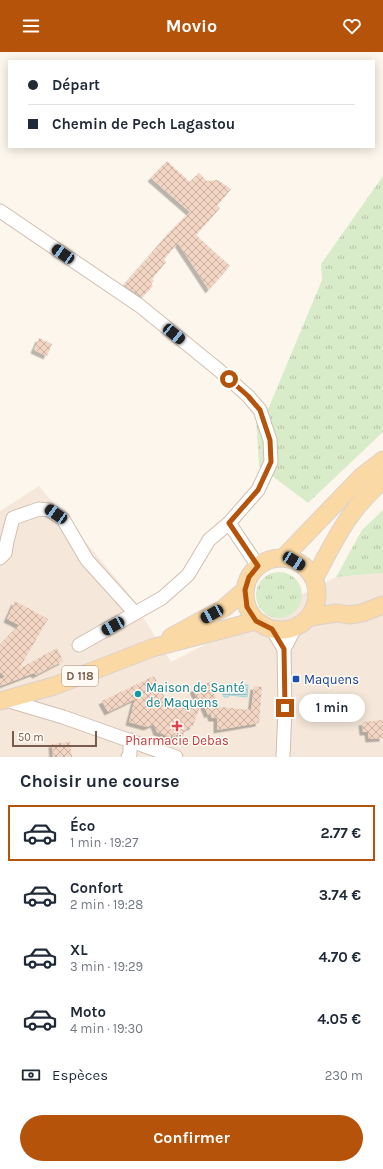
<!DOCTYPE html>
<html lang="fr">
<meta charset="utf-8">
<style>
:root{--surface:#fff;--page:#f2f2f3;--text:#1f2937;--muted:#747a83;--line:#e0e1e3;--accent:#b45309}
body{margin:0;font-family:Karla,sans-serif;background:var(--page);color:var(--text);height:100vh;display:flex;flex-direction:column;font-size:15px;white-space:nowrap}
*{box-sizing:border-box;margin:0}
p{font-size:13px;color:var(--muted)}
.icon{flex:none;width:22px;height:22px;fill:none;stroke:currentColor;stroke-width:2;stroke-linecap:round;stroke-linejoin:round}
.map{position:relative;height:705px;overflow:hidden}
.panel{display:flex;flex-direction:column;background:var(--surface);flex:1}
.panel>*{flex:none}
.top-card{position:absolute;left:8px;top:8px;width:367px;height:88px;border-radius:0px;box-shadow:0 2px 10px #0003;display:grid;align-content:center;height:88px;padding:0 20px;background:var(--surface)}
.scale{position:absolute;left:12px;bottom:10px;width:85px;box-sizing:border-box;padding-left:4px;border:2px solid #7a5c4d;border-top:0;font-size:11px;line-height:14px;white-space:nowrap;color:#7a5c4d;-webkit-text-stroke:3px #fffaf3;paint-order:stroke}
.end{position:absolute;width:18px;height:18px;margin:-9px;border:5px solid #b45309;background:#fff;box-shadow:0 0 0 2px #fff}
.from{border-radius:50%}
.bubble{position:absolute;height:28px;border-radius:14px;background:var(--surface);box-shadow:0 2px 10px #0003;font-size:13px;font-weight:700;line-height:28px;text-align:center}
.car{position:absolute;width:12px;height:24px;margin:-12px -6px;border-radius:5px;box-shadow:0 0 3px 1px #0007;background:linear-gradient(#222 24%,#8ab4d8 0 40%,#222 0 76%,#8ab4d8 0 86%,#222 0)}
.top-card b{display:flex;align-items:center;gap:14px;height:38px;font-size:15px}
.top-card b+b{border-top:1px solid var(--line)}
.top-card i{width:10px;height:10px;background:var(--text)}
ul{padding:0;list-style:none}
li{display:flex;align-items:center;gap:12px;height:56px;margin:0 8px 6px;padding:0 12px;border:2px solid transparent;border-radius:0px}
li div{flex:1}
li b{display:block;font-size:15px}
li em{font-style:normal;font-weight:700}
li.current{border-color:var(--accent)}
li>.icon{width:36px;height:36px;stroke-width:1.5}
h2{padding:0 20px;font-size:18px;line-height:48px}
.pay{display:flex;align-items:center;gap:10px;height:44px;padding:0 20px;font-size:15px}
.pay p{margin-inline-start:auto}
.cta{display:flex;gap:8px;margin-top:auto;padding:8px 20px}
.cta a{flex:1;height:46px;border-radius:24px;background:var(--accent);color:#fff;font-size:16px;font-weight:700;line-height:46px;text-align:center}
header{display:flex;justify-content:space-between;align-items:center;height:52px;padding:0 20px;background:var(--accent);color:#fff;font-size:18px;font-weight:700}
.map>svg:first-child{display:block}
.residential{fill:#f5e8da}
.grass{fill:url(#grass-tufts)}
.water{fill:url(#water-rules);stroke:#a5d3da}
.building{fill:url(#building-cross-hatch);filter:url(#shadow)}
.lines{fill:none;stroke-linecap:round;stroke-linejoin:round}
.minor-casing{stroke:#d1beb0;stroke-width:15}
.major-casing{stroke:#dad1cd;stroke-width:19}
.minor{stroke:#fff;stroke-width:13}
.major{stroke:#fbd9a5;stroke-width:17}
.route{stroke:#b45309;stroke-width:5}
.transit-dot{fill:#1a4fb4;stroke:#fffaf3;stroke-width:1.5}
.culture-dot{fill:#0f9aa8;stroke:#fffaf3;stroke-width:1.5}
.health-dot{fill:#e0444e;stroke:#fffaf3;stroke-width:1.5}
.labels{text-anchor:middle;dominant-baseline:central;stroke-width:3;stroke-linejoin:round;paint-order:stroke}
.shield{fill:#fffaf3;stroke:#a28b7f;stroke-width:1}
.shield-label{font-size:12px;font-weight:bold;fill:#7a5c4d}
.transit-label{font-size:13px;fill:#164399;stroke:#fffaf3;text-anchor:start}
.culture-label{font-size:13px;fill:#0d838f;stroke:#fffaf3;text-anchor:start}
.health-label{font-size:13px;fill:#be3a42;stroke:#fffaf3}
</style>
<header><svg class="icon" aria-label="menu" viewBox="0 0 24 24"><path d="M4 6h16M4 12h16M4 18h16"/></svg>Movio<svg class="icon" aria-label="heart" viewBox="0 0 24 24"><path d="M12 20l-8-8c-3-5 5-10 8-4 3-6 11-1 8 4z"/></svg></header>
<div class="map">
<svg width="383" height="705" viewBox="0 0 383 705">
<defs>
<pattern id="grass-tufts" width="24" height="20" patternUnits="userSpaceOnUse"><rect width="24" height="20" fill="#d8ecc9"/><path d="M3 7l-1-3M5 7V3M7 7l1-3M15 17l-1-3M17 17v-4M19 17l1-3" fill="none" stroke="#b4c2a5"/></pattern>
<pattern id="water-rules" width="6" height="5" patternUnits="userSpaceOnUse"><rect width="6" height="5" fill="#bfe3e8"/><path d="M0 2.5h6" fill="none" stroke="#a0bbbe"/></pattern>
<pattern id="building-cross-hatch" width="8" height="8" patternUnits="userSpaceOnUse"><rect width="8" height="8" fill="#f3d5c3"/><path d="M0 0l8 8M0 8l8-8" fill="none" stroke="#cab0a1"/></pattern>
<filter id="shadow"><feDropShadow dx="-3.5" dy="3.5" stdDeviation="0" flood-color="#0004"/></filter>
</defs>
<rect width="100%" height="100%" fill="#fdf6ec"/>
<polygon class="residential" points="39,434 128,541 171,610 336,525 383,521 383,705 0,705 0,459"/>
<g class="grass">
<polygon points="383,124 383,380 308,451 259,414 256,364 269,355 322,228 321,212"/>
<polygon points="383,458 383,521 336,525 362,478"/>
<circle cx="279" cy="543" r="23"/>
</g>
<polygon class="water" points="227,632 248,633 247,645 230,643 228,645 224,645 222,641 223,638 226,635"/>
<g class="building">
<polygon points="167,109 190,130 199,121 207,129 218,128 231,137 217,154 220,156 196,183 230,214 209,238 178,191 164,207 166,210 152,227 154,229 151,232 153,234 142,245 124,233 170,180 190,160 151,126"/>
<polygon points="39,286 52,292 47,304 34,298"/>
<polygon points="15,549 48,567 19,617 57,596 63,609 36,623 34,621 0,634 0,627 5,625 0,620 0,593 19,573 7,567"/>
<polygon points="154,624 169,654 182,648 200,655 193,674 186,677 187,679 171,685 157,680 154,672 147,675 129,670 135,647 108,660 102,649"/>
<polygon points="209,630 220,655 251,658 254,634 262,635 259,671 217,678 217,666 212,666 210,661 208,663 202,649 200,653 193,637"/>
<polygon points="383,668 383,686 369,687 368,680 363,680 362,670"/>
<polygon points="70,690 72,705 53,705 52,692"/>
</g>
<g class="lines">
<g class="minor-casing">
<g id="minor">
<polyline points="0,159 140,254 220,319 248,344 260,358 270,388 271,410 258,438 229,471 258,514"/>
<polyline points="0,506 5,501 7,489 13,466 39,457 49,458 63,467 87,508 135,561"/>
<polyline points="272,577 284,597"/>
<polyline points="79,593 162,546 188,523 209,488 229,471"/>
<polyline points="6,648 63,665 176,705"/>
<polyline points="128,705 130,702 130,688"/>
<polyline points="283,705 285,657 284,597 295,576"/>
</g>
</g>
<g class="major-casing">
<g id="major">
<polyline points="283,506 361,425 383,408"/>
<circle cx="281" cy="542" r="36"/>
<path d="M314 527C325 507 335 486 348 467 357 453 371 439 383 428"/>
<polyline points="310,565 337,561 349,563 362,561 383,553"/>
<polyline points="171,585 224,556 245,538"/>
<polyline points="0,649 54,634 152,596 256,569"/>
</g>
</g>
<use href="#minor" class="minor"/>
<use href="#major" class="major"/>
</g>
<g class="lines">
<polyline class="route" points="229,327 248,344 260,358 270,388 271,410 258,438 229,471 258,514 249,525 245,538 247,555 256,569 272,577 284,597 285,656"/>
</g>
<rect class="transit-dot" x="292" y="623" width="8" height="8" rx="2"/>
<circle class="culture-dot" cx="138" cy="642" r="4"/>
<path class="health-dot" d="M175 668h4v4h4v4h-4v4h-4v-4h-4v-4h4z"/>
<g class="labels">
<rect class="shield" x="62" y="614" width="36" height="20" rx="3"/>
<g class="shield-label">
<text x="80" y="624">D 118</text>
</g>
<g class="transit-label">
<text x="304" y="627">Maquens</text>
</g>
<g class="culture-label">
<text x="146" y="635">Maison de Santé<tspan x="146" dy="15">de Maquens</tspan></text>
</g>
<g class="health-label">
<text x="177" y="688">Pharmacie Debas</text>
</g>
</g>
</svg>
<div class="scale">50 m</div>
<i class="end from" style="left:229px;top:327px"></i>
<i class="end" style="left:285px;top:656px"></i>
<div class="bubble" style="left:299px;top:642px;width:66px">1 min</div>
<i class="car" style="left:63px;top:202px;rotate:304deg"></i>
<i class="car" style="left:174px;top:282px;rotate:129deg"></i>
<i class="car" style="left:56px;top:462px;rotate:304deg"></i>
<i class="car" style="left:294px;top:509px;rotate:122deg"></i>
<i class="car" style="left:212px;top:562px;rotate:241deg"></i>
<i class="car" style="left:113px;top:574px;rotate:241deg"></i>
<div class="top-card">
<b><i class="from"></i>Départ</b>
<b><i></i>Chemin de Pech Lagastou</b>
</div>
</div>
<section class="panel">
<h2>Choisir une course</h2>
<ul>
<li class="current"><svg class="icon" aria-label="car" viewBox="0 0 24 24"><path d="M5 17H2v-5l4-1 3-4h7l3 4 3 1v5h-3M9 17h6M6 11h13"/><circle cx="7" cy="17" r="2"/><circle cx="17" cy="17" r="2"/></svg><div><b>Éco</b><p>1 min · 19:27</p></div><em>2.77 €</em></li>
<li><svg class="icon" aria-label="car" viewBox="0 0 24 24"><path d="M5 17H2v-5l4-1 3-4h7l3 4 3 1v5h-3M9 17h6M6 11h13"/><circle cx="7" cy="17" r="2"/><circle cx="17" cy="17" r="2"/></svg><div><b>Confort</b><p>2 min · 19:28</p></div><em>3.74 €</em></li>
<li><svg class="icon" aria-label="car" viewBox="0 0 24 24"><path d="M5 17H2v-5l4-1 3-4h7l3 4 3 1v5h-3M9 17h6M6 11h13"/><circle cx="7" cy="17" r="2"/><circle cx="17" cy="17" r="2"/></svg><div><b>XL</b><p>3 min · 19:29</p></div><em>4.70 €</em></li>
<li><svg class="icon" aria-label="car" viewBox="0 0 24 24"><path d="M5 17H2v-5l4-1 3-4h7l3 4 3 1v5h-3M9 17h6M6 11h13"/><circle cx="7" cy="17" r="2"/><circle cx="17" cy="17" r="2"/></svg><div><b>Moto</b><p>4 min · 19:30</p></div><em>4.05 €</em></li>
</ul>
<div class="pay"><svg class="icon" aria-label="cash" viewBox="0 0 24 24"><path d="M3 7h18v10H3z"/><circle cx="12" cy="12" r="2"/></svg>Espèces<p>230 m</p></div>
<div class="cta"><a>Confirmer</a></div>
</section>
